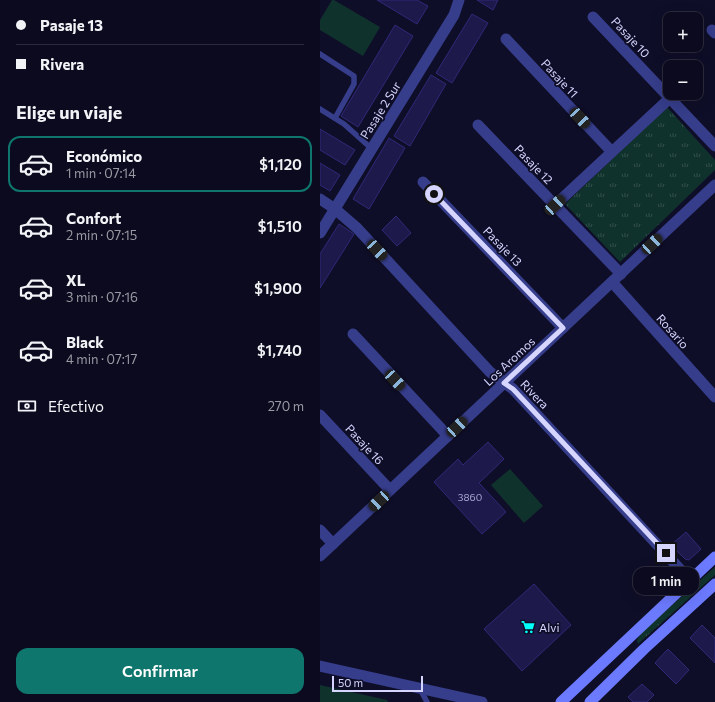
<!DOCTYPE html>
<html lang="es">
<meta charset="utf-8">
<style>
:root{--surface:#0b0a1e;--page:#19182b;--text:#f1f3f6;--muted:#9a9aa4;--line:#2b2b3c;--accent:#0f766e}
body{margin:0;font-family:Commissioner,sans-serif;background:var(--page);color:var(--text);height:100vh;display:flex;flex-direction:column;font-size:15px;white-space:nowrap}
*{box-sizing:border-box;margin:0}
p{font-size:13px;color:var(--muted)}
.icon{flex:none;width:22px;height:22px;fill:none;stroke:currentColor;stroke-width:2;stroke-linecap:round;stroke-linejoin:round}
.map{position:relative;flex:1;overflow:hidden}
.panel{display:flex;flex-direction:column;background:var(--surface);width:320px}
.panel>*{flex:none}
.guide{display:grid;align-content:center;height:88px;padding:0 16px;background:var(--surface)}
.controls{position:absolute;left:343px;top:12px;display:grid;gap:8px}
.controls a{display:grid;place-items:center;width:40px;height:40px;border-radius:8px;background:var(--surface);box-shadow:0 4px 16px #0002,0 0 0 1px var(--line);font-size:20px}
.scale{position:absolute;left:12px;bottom:10px;width:91px;box-sizing:border-box;padding-left:4px;border:2px solid #d5d5ff;border-top:0;font-size:11px;line-height:14px;white-space:nowrap;color:#d5d5ff;-webkit-text-stroke:3px #0f0e28;paint-order:stroke}
.end{position:absolute;width:18px;height:18px;margin:-9px;border:5px solid #d5d5ff;background:#111;box-shadow:0 0 0 2px #111}
.from{border-radius:50%}
.bubble{position:absolute;height:28px;border-radius:12px;background:var(--surface);box-shadow:0 4px 16px #0002,0 0 0 1px var(--line);font-size:13px;font-weight:600;line-height:28px;text-align:center}
.car{position:absolute;width:12px;height:24px;margin:-12px -6px;border-radius:5px;box-shadow:0 0 3px 1px #0007;background:linear-gradient(#222 24%,#8ab4d8 0 40%,#222 0 76%,#8ab4d8 0 86%,#222 0)}
.guide b{display:flex;align-items:center;gap:14px;height:38px;font-size:15px}
.guide b+b{border-top:1px solid var(--line)}
.guide i{width:10px;height:10px;background:var(--text)}
ul{padding:0;list-style:none}
li{display:flex;align-items:center;gap:12px;height:56px;margin:0 8px 6px;padding:0 8px;border:2px solid transparent;border-radius:12px}
li div{flex:1}
li b{display:block;font-size:15px}
li em{font-style:normal;font-weight:600}
li.active{border-color:var(--accent)}
li>.icon{width:36px;height:36px;stroke-width:1.5}
h2{padding:0 16px;font-size:18px;line-height:48px}
.pay{display:flex;align-items:center;gap:10px;height:44px;padding:0 16px;font-size:15px}
.pay p{margin-inline-start:auto}
.action{display:flex;gap:8px;margin-top:auto;padding:8px 16px}
.action a{flex:1;height:46px;border-radius:12px;background:var(--accent);color:#fff;font-size:16px;font-weight:600;line-height:46px;text-align:center}
main{display:flex;flex:1;min-height:0}
.map>svg:first-child{display:block}
.grass{fill:url(#grass-tufts)}
.green{fill:#10322d}
.building{fill:#1d194a;stroke:#2f2978}
.lines{fill:none;stroke-linecap:round;stroke-linejoin:round}
.service{stroke:#363d8a;stroke-width:5.5}
.minor{stroke:#363d8a;stroke-width:11}
.tertiary{stroke:#363d8a;stroke-width:11}
.secondary{stroke:#6c7aff;stroke-width:11}
.route{stroke:#d5d5ff;stroke-width:5}
.labels{text-anchor:middle;dominant-baseline:central;stroke-width:3.5;stroke-linejoin:round;paint-order:stroke}
.number-label{font-size:10px;fill:#a7a6d2}
.street-label{font-size:12px;fill:#d5d5ff;stroke:#0f0e28}
.poi-label{font-size:12px;fill:#d5d5ff;stroke:#0f0e28;text-anchor:start}
</style>
<main>
<section class="panel">
<div class="guide">
<b><i class="from"></i>Pasaje 13</b>
<b><i></i>Rivera</b>
</div>
<h2>Elige un viaje</h2>
<ul>
<li class="active"><svg class="icon" aria-label="car" viewBox="0 0 24 24"><path d="M5 17H2v-5l4-1 3-4h7l3 4 3 1v5h-3M9 17h6M6 11h13"/><circle cx="7" cy="17" r="2"/><circle cx="17" cy="17" r="2"/></svg><div><b>Económico</b><p>1 min · 07:14</p></div><em>$1,120</em></li>
<li><svg class="icon" aria-label="car" viewBox="0 0 24 24"><path d="M5 17H2v-5l4-1 3-4h7l3 4 3 1v5h-3M9 17h6M6 11h13"/><circle cx="7" cy="17" r="2"/><circle cx="17" cy="17" r="2"/></svg><div><b>Confort</b><p>2 min · 07:15</p></div><em>$1,510</em></li>
<li><svg class="icon" aria-label="car" viewBox="0 0 24 24"><path d="M5 17H2v-5l4-1 3-4h7l3 4 3 1v5h-3M9 17h6M6 11h13"/><circle cx="7" cy="17" r="2"/><circle cx="17" cy="17" r="2"/></svg><div><b>XL</b><p>3 min · 07:16</p></div><em>$1,900</em></li>
<li><svg class="icon" aria-label="car" viewBox="0 0 24 24"><path d="M5 17H2v-5l4-1 3-4h7l3 4 3 1v5h-3M9 17h6M6 11h13"/><circle cx="7" cy="17" r="2"/><circle cx="17" cy="17" r="2"/></svg><div><b>Black</b><p>4 min · 07:17</p></div><em>$1,740</em></li>
</ul>
<div class="pay"><svg class="icon" aria-label="cash" viewBox="0 0 24 24"><path d="M3 7h18v10H3z"/><circle cx="12" cy="12" r="2"/></svg>Efectivo<p>270 m</p></div>
<div class="action"><a>Confirmar</a></div>
</section>
<div class="map">
<svg width="395" height="702" viewBox="0 0 395 702">
<defs>
<pattern id="grass-tufts" width="24" height="20" patternUnits="userSpaceOnUse"><rect width="24" height="20" fill="#10322d"/><path d="M3 7l-1-3M5 7V3M7 7l1-3M15 17l-1-3M17 17v-4M19 17l1-3" fill="none" stroke="#324f4c"/></pattern>
</defs>
<rect width="100%" height="100%" fill="#0f0e28"/>
<g class="grass">
<polygon points="347,107 395,160 395,170 300,262 245,204"/>
<polygon points="395,567 395,575 318,644 317,640 323,631"/>
</g>
<g class="green">
<polygon points="12,0 14,0 60,27 43,56 0,30 0,20"/>
<polygon points="190,469 223,506 204,523 171,485"/>
<polygon points="0,685 67,700 68,702 0,702"/>
</g>
<g class="building">
<polygon points="57,0 97,0 108,6 97,24"/>
<polygon points="157,0 178,0 173,10"/>
<polygon points="152,14 168,23 132,83 116,73"/>
<polygon points="75,25 93,36 38,127 21,116"/>
<polygon points="111,75 126,84 90,146 74,136"/>
<polygon points="0,129 35,150 25,165 0,150"/>
<polygon points="69,138 85,148 49,209 33,199"/>
<polygon points="0,163 20,175 10,191 0,185"/>
<polygon points="76,216 91,233 77,246 62,230"/>
<polygon points="19,224 34,234 0,288 0,254"/>
<polygon points="168,442 184,459 159,483 186,512 162,534 114,482 138,459 143,465"/>
<polygon points="366,532 381,549 369,560 365,559 351,545"/>
<polygon points="214,584 251,625 202,671 164,629"/>
<polygon points="382,625 395,638 395,663 370,638"/>
<polygon points="348,649 369,670 356,684 335,663"/>
<polygon points="322,684 334,695 327,702 313,702 308,697"/>
</g>
<g class="lines">
<g class="service">
<polyline points="0,54 34,76 34,84 15,118"/>
<polyline points="0,109 24,124 52,149"/>
<polyline points="100,689 107,702"/>
</g>
<g class="minor">
<polyline points="273,17 395,146"/>
<polyline points="392,30 395,33"/>
<polyline points="186,39 292,152"/>
<polyline points="158,125 301,274"/>
<polyline points="103,182 243,328"/>
<polyline points="0,199 15,209 37,228 170,372 193,389 370,580"/>
<polyline points="235,205 350,98"/>
<polyline points="0,233 134,15 139,0"/>
<polyline points="292,282 395,397"/>
<polyline points="33,334 128,436"/>
<polyline points="0,415 70,490"/>
<polyline points="0,530 13,544"/>
<polyline points="0,556 395,185"/>
</g>
<polyline class="tertiary" points="0,666 162,702"/>
<g class="secondary">
<polyline points="241,702 395,557"/>
<polyline points="270,702 324,649 395,584"/>
</g>
</g>
<g class="lines">
<polyline class="route" points="114,194 243,328 184,383 193,389 346,553"/>
</g>
<defs>
<g id="supermarket-bare" transform="scale(1.08)"><path d="M-6-5.5h2.5l.6 2H6L4.5 2H-2.5L-4.4-4H-6ZM-1.5 3.2a1.3 1.3 0 1 0 .1 0ZM3 3.2a1.3 1.3 0 1 0 .1 0Z" fill="#01fffa" stroke="#0f0e28" stroke-width="2.5" paint-order="stroke"/></g>
</defs>
<g fill-rule="evenodd">
<use href="#supermarket-bare" x="208" y="627"/>
</g>
<g class="labels">
<g class="number-label">
<text x="150" y="497">3860</text>
</g>
<g class="street-label">
<text transform="translate(311 37) rotate(47)">Pasaje 10</text>
<text transform="translate(240 78) rotate(47)">Pasaje 11</text>
<text transform="translate(60 110) rotate(-58)">Pasaje 2 Sur</text>
<text transform="translate(214 164) rotate(46)">Pasaje 12</text>
<text transform="translate(183 246) rotate(46)">Pasaje 13</text>
<text transform="translate(353 331) rotate(48)">Rosario</text>
<text transform="translate(189 361) rotate(-43)">Los Aromos</text>
<text transform="translate(215 394) rotate(46)">Rivera</text>
<text transform="translate(45 444) rotate(47)">Pasaje 16</text>
</g>
<g class="poi-label">
<text x="219" y="627">Alvi</text>
</g>
</g>
</svg>
<div class="controls">
<a>+</a>
<a>−</a>
</div>
<div class="scale">50 m</div>
<i class="end from" style="left:114px;top:194px"></i>
<i class="end" style="left:346px;top:553px"></i>
<div class="bubble" style="left:313px;top:567px;width:66px">1 min</div>
<i class="car" style="left:260px;top:118px;rotate:137deg"></i>
<i class="car" style="left:235px;top:205px;rotate:47deg"></i>
<i class="car" style="left:332px;top:244px;rotate:47deg"></i>
<i class="car" style="left:57px;top:250px;rotate:137deg"></i>
<i class="car" style="left:75px;top:380px;rotate:137deg"></i>
<i class="car" style="left:137px;top:427px;rotate:47deg"></i>
<i class="car" style="left:59px;top:501px;rotate:227deg"></i>
</div>
</main>
